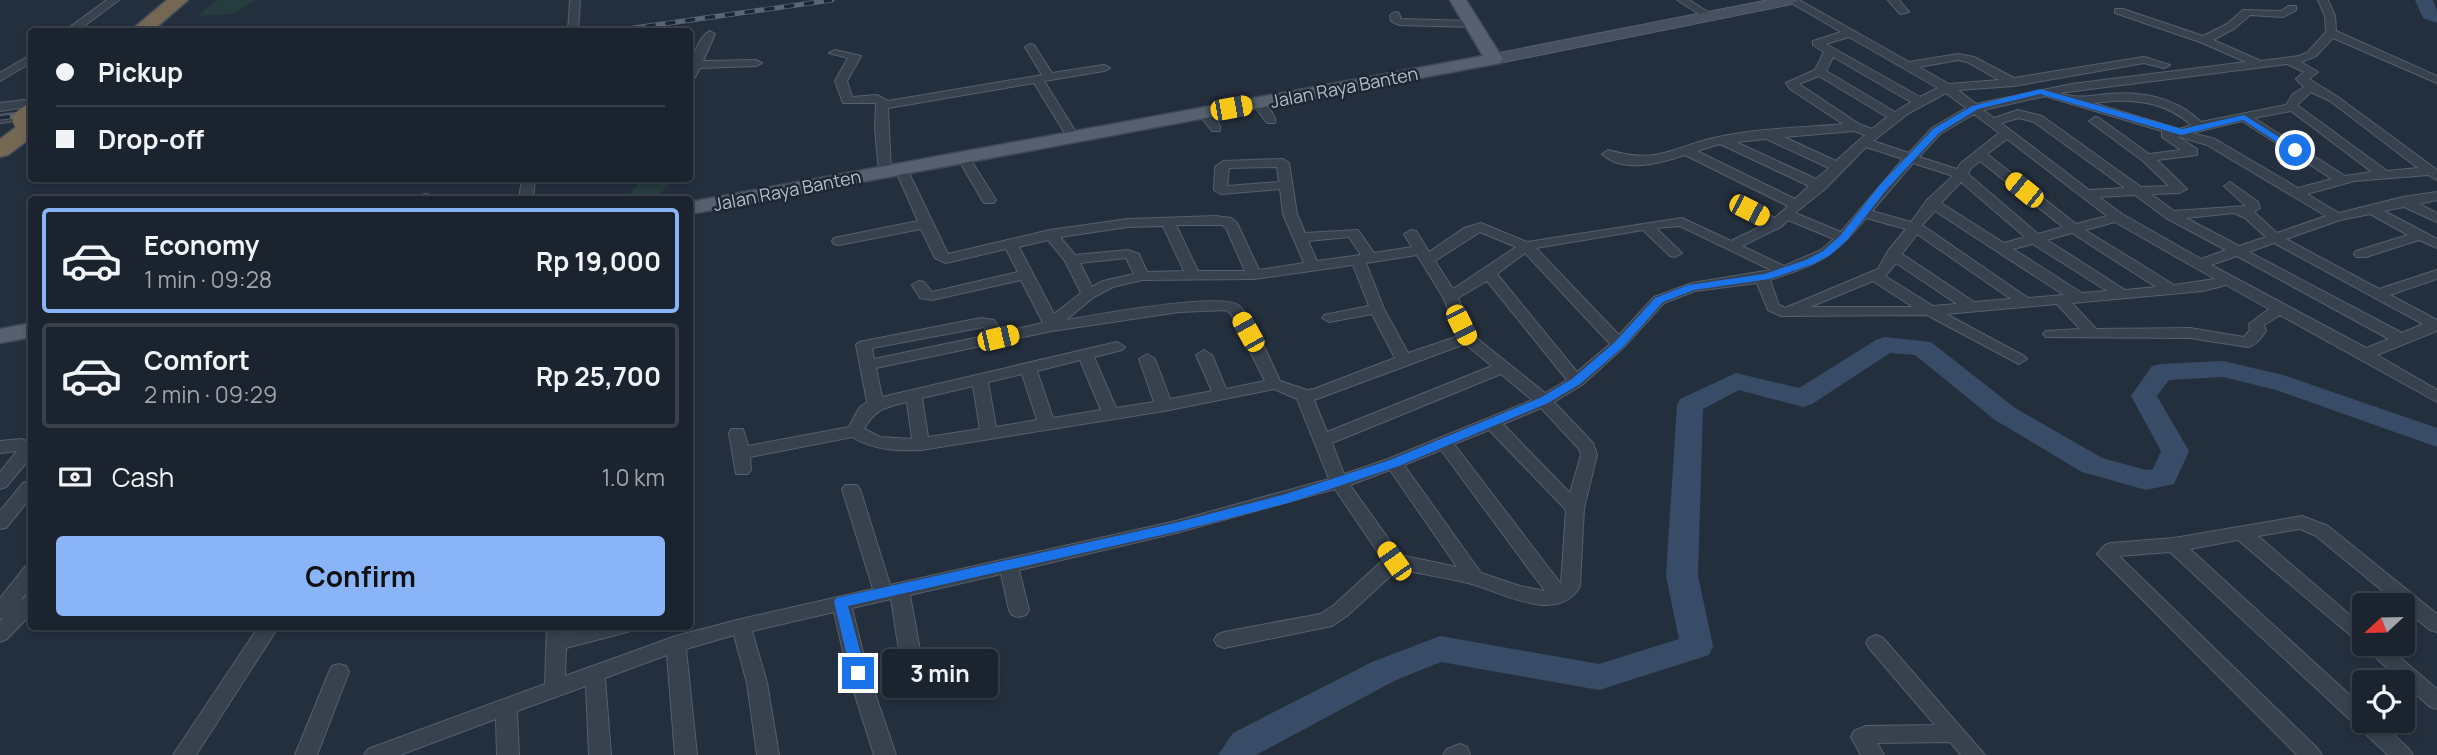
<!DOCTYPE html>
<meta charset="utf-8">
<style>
:root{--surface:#1b232e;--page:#242b36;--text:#f1f3f6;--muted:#a0a4aa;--line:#39404a;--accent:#8ab4f8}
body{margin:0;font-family:Manrope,sans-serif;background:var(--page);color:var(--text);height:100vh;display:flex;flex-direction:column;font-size:26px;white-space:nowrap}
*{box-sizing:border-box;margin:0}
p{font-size:23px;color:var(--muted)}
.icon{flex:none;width:38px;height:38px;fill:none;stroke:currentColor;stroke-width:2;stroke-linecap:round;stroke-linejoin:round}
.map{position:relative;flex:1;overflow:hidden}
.side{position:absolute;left:28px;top:196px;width:665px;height:434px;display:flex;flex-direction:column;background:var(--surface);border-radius:7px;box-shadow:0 4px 10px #0003,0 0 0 2px var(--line)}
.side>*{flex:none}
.guide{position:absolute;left:28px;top:28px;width:665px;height:154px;border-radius:7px;box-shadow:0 4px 10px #0003,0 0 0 2px var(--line);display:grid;align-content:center;height:154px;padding:0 28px;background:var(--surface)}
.needle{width:46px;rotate:248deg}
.controls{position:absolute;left:2352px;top:593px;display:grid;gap:14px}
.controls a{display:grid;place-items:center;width:63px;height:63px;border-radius:7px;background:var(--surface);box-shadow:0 4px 10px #0003,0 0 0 2px var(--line);font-size:35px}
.end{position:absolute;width:32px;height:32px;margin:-16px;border:9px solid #1a73e8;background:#fff;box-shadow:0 0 0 4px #fff}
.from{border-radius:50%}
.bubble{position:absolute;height:49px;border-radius:7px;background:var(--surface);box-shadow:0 4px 10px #0003,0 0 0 2px var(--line);font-size:23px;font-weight:700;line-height:49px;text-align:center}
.car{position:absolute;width:21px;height:42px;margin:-21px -10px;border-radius:9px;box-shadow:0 0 5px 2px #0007;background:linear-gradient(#f5c518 24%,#345 0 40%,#f5c518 0 76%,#345 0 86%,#f5c518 0)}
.guide b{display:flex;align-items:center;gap:24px;height:66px;font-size:26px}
.guide b+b{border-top:2px solid var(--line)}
.guide i{width:18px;height:18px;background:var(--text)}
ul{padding:12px 0 0;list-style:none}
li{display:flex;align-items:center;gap:21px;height:105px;margin:0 14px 10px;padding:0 14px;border:4px solid var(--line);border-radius:7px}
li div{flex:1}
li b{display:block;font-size:26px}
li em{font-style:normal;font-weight:700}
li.on{border-color:var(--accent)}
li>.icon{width:63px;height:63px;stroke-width:1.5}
.pay{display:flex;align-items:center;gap:18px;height:77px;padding:0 28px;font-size:26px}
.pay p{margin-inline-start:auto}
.primary-button{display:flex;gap:14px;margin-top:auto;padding:14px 28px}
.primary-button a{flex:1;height:80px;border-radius:7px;background:var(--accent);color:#111;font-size:28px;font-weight:700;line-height:80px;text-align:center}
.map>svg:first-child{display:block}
.green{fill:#263c3f}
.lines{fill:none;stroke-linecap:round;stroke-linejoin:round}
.river{fill:#394c67;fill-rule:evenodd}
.street-casing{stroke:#565f6c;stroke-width:2}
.secondary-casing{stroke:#565f6c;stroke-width:2}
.primary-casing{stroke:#414a57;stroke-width:3}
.highway-casing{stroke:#434c59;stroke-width:3}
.street{fill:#38414e;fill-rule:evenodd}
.secondary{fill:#465061;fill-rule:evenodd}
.primary{fill:#56606e;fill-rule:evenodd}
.highway{fill:#746855;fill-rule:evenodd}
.rail-casing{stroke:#5a6575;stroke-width:5}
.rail{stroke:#1d2633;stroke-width:3.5;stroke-dasharray:10;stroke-linecap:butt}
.highway-bridge-casing{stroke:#434c59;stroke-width:23;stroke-linecap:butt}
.highway-bridge{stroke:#746855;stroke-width:21}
.route{fill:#1a73e8}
.labels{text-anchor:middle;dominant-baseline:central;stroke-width:5;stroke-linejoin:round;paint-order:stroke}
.far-street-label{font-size:18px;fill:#b4bcc9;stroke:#1d2633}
</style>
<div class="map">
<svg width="2437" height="755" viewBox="0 0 2437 755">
<rect width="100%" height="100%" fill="#242f3e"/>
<g class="green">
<polygon points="218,0 256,0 232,14 197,16"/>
<polygon points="673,179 655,199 626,199 641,180"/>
</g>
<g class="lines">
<g class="river">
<polygon points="2415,0 2433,0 2437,11 2437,23 2423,18"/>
<polygon points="1885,337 1931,342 2015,408 2102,458 2146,470 2153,469 2161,451 2131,396 2152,366 2161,364 2223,361 2283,375 2437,428 2437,447 2276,390 2223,377 2169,380 2157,396 2189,451 2174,484 2146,490 2082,472 1995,420 1915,355 1890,353 1812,404 1803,407 1739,390 1703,409 1698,576 1713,646 1709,655 1599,690 1441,662 1396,680 1256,755 1218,755 1233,733 1372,662 1440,636 1599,664 1679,639 1666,576 1677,405 1680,399 1736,373 1799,388 1876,340"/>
</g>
<g class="street-casing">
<g id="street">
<polygon points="107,0 119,0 76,32 63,32"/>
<polygon points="570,0 580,0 578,32 568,32"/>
<polygon points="1677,0 1689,0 1716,17 1707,19"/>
<path d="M1786 0H1799L1909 62 1958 54 1974 57 2014 78 2144 57 2170 65 2164 68 2144 63 2014 86 1958 90 1976 104 2072 84 2246 62 2200 42 2115 13V9H2123L2203 36 2227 24 2243 10 2281 11 2288 6H2296V10L2283 17 2250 15 2235 28 2213 40 2261 61 2299 56 2308 52 2326 32 2325 16 2318 0H2328L2335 16 2336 31 2437 76V83L2333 38 2316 56 2301 62 2318 72 2309 79 2338 97 2437 170V180L2428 175 2354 181 2307 194 2339 213 2403 197 2437 192V200L2419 204 2437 213V222L2404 207 2384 211 2437 239V248L2419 240 2366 257H2356L2354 254 2356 251 2408 235 2370 214 2340 220 2286 239 2379 289 2437 270V279L2390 295 2437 320V331L2377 355 2437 390V402L2280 315 2264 325 2266 331C2261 338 2256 345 2248 347L2190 338 2046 337 2043 334 2046 331 2080 329 2057 304 1946 314 2024 356 2027 359 2019 364 1927 315 1781 316 1768 310 1757 283 1695 291 1664 303 1624 347 1582 385 1554 402 1593 443 1597 455 1584 508 1580 586C1559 625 1502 593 1472 584 1447 578 1422 574 1398 569L1347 616 1332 626 1224 648 1217 645 1214 640 1217 635 1224 632 1320 614 1333 606 1383 560 1335 489 1176 533 1019 570 1029 610 1026 615 1019 617 1012 615 1009 610 1001 574 910 595 923 667C943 677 964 659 984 665L987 671 984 677C965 683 919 695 906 674 899 664 894 614 891 599L852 608 868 673 896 755H874L848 673 834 612 752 631 767 683 779 755H757L747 683 734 635 686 649 697 755H675L667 655 605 678 611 755H589L586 686 517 711 519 755H497L496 719 400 755H364L368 749 545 684 547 626H567V633L592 626H633L631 631 566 648 565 676 676 636 741 619 873 589 842 489 845 485H857L860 489 890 585 1176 521 1329 479 1297 399 1274 389 1164 411 921 450C897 451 873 450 852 437L750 457 751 470 748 474H736L729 433 731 429H743L748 446 849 427 859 408 867 402 856 345 859 342 981 318 994 320 1002 332 1043 323 1021 280 932 300 920 298 912 285 919 281 924 282 932 292 1018 272 1006 249 946 263 935 258 921 229 839 245 834 244 832 241 834 238 918 221 895 169 896 166H906L907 169 948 254 1050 230 1128 219 1216 216 1231 218 1237 223 1259 270 1304 263 1283 214 1280 189 1221 194 1214 190 1215 167 1223 161 1283 159 1289 163 1297 214 1305 233 1358 230 1374 253 1412 247 1404 234 1411 230 1416 231 1429 252 1464 228 1481 223 1527 242 1682 218 1731 241 1766 224 1744 213V207H1754L1775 218 1788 206 1685 155C1661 163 1623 174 1602 154L1608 150C1659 165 1671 147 1718 137 1758 128 1802 128 1843 124L1790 89 1786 83 1815 70 1824 52 1813 45V41L1841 32ZM1849 37 1938 88 1920 97 1826 44ZM1833 57 1911 102 1895 112 1826 71ZM1958 60 1967 62 1999 80 1949 84 1919 67ZM2287 64 2304 72 2296 79 2304 87 2293 94 2286 105 2201 122C2176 98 2143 91 2108 94 2088 96 2079 99 2059 93ZM1819 76 1887 117 1872 129 1859 124 1799 84ZM2311 92 2330 101 2418 168 2387 171 2297 105ZM1946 93 1966 108 1932 128 1909 153 1873 141 1909 113ZM2045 96 2162 131V137L2181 150 2149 154 2099 118 2095 117 2089 121 2143 161 2169 186 2141 187 2042 116 2018 110 1994 118 1983 110ZM2112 101C2142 100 2168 104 2191 125L2179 129 2093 103ZM2291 111 2372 172 2345 176 2254 118ZM1974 114 1999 133 1961 163 1957 169 1919 157 1940 134ZM2019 118 2034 122 2125 188 2089 190 2001 123ZM2242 121 2332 179 2298 188 2215 139 2192 133ZM1854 131 1865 135 1836 161 1784 137ZM2177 136 2207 145 2326 216 2277 233 2254 212 2260 208 2258 202 2230 182 2224 186 2246 206 2174 211 2151 194 2180 193 2187 189 2157 160 2197 155V149ZM1766 139 1829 168 1816 179 1736 142ZM2007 139 2107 216 2076 224 1987 154ZM1720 144 1809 186 1795 199 1697 151ZM1866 147 1903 159 1841 232 1795 213 1825 189ZM1980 161 2063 227 2038 234 1968 174 1971 168ZM1913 163 1953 176 1927 200 1911 222 1872 211ZM1277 167 1279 182 1227 186 1229 168ZM1961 182 2025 237 2004 243 1941 203ZM2135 195 2166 218 2226 250 2201 259 2122 214 2099 197ZM1935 211 2064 295 2028 298 1922 225ZM2234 213 2245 218 2266 237 2239 246 2186 218ZM1866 218 1906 229 1888 251 1878 269 1785 308 1779 305 1770 280C1818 264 1834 258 1866 218ZM1788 220 1834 239 1821 250 1784 266 1742 246 1781 227ZM2115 222 2215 279 2174 285 2085 230ZM1176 225H1222L1226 228 1245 271H1198ZM1163 226 1184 271 1147 272 1139 254 1128 250 1075 255 1060 237 1128 227ZM1680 226 1771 270 1692 283 1654 297 1619 335 1536 248 1643 230 1670 256 1675 257 1682 253 1656 228ZM1480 232 1516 247 1453 289 1435 261ZM2072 233 2156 287 2125 290 2047 240ZM1917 234 2011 299 1974 302 1902 254ZM1349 237 1361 255 1317 261 1308 241ZM1048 240 1065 261 1081 293 1054 314 1019 247ZM2274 243 2423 324 2402 333 2249 252ZM2033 244 2107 291 2082 293 2013 249ZM1525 253 1610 344 1577 372 1497 274ZM1417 255 1443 297 1459 336 1408 353 1384 309 1366 263ZM2237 256 2389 339 2366 348 2211 265ZM1126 258 1134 274 1103 281 1092 287 1080 263ZM1896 263 1957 304 1933 306 1885 276ZM1353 265 1369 306 1324 315 1322 318 1329 322 1372 314 1395 358 1314 389 1307 390 1280 381C1272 364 1251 314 1238 305 1219 292 1095 315 1066 320L1094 297 1113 287 1142 280 1254 279ZM1487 281 1567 380 1545 393 1474 336 1458 298ZM1873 281 1913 307H1810ZM2226 285 2269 309 2249 324 2250 330 2244 337 2190 328 2096 329 2072 303 2203 291ZM1226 310 1231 314 1265 381 1226 389 1212 355 1204 350 1196 355 1212 391 1170 399 1155 359 1147 354 1139 359 1154 402 1116 408 1094 357 1122 350 1125 347 1117 342 882 397 876 368 1052 331 1179 312ZM984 327 989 335 874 359 872 348ZM1465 344 1492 366 1327 432 1314 400ZM1080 360 1101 410 1053 418 1037 371ZM1022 374 1037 420 996 427 988 382ZM1501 374 1532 400 1388 459 1344 474 1332 443ZM973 386 980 429 928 437 922 398ZM907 402 912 439 880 437 864 429C875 409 886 407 907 402ZM1541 408 1579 449 1581 455 1570 493 1503 424ZM1489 430 1566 510 1561 584 1454 444ZM1441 450 1545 591 1520 586 1481 573 1404 465ZM1390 470 1457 567 1400 555 1350 485Z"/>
<polygon points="1888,0 1899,0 1909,12 1900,14"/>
<polygon points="1395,12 1399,13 1401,19 1471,21 1476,24 1471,27 1399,25 1391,21 1390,15"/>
<polygon points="662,25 667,28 666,30 631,32"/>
<path d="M710 31 715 34 703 61 756 60 762 63 756 66 700 68 694 79 690 80C690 65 696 38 710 31Z"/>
<polygon points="1030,44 1034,45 1052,73 1104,65 1110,68 1104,71 1044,81 1079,137 1077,140 1069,140 1034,83 888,108 891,171 885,175 879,171 875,129 876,103 843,103 835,81 848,58 829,53 835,50 861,56 847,81 852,97 877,95 888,101 1042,75 1025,47"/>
<polygon points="32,54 32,62 0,81 0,73"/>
<polygon points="32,99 32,106 0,111 0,103"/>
<path d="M1258 99C1265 102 1277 116 1275 123H1267L1252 103 1254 100Z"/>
<path d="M1204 109C1211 111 1222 124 1220 131H1212L1200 116 1198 113Z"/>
<polygon points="32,111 32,119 0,123 0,115"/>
<polygon points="963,153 969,157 996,200 994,203 984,203 982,200 957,157"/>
<polygon points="522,178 535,178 533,200 519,200"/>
<polygon points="426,194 431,195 433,200 419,200 421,195"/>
<polygon points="21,439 31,443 32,456 6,487 0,489 0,472 17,451 0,453 0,441"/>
<polygon points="29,481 32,482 32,496 6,528 0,529 0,511 23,483"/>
<polygon points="2302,516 2328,526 2437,614 2437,632 2430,630 2316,536 2300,529 2258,536 2364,627 2364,644 2384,644 2437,689 2437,709 2430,707 2362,645 2238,540 2190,549 2364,708 2364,721 2379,721 2409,749 2413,755 2388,755 2170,552 2119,556 2318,749 2322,755 2297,755 2097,554 2105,545 2111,543 2174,538"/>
<polygon points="32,565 32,586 20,601 32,593 32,613 7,639 0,642 0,621 3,618 0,619 0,598 25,567"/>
<polygon points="259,626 279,626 196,755 173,755"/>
<polygon points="1876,635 1883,638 1985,755 1961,755 1950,742 1877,743 1884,755 1861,755 1851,737 1854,731 1866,726 1935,725 1869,648 1866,643 1869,638"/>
<polygon points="339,664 346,666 349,672 317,755 295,755 329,672 332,666"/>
<polygon points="1460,744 1467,747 1470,755 1443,755 1447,749"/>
</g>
</g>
<g class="secondary-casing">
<polygon id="secondary" points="1769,0 1799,0 1792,4 1494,64 1486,59 1494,54"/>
</g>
<g class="primary-casing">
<g id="primary">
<polygon points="1450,0 1466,0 1503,59 1500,63 690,214 690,202 1483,56"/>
<polygon points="32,323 32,337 0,343 0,329"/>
</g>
</g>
<g class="highway-casing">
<g id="highway">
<polygon points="167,0 188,0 151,32 129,32"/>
<polygon points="32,120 32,137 8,155 0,157 0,139 24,121"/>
</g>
</g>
<use href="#street" class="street"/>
<use href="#secondary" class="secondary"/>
<use href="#primary" class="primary"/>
<use href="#highway" class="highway"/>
<g class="rail-casing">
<g id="rail">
<polyline points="606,32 832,0"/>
<polyline points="0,118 32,113"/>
</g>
</g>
<use href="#rail" class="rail"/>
<g class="highway-bridge-casing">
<polyline id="highway-bridge" points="23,120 32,114"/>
</g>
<use href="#highway-bridge" class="highway-bridge"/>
</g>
<polygon class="route" points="2040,89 2182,129 2244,115 2300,150 2292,152 2243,120 2181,135 2040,94 1978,109 1939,133 1887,189 1847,240 1830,255 1813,264 1770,279 1694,290 1663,302 1623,347 1580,384 1548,403 1399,466 1288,503 1175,532 848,606 866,673 858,679 851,673 834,602 836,598 1175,523 1286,494 1390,460 1540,398 1572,379 1615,342 1655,298 1688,285 1764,274 1806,260 1823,251 1840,236 1880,185 1933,129 1972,106"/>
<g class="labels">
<g class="far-street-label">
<text transform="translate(1344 87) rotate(-11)">Jalan Raya Banten</text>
<text transform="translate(787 190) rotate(-11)">Jalan Raya Banten</text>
</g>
</g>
</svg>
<div class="controls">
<a><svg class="needle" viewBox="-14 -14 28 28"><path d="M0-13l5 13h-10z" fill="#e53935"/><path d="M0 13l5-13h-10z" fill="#a0a4aa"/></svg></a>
<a><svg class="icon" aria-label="locate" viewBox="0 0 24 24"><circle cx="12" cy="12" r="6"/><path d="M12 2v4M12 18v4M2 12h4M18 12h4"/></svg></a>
</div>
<i class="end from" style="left:2295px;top:150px"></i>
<i class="end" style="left:858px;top:673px"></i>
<div class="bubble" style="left:882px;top:649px;width:116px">3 min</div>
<i class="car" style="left:1231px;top:108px;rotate:80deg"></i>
<i class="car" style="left:2024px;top:190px;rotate:309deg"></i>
<i class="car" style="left:1749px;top:210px;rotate:117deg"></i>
<i class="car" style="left:1461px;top:325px;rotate:154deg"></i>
<i class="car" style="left:1248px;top:332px;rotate:331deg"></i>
<i class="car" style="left:998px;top:338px;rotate:77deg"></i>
<i class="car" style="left:1394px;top:561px;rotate:325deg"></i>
<div class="guide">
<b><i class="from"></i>Pickup</b>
<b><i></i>Drop-off</b>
</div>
<section class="side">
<ul>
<li class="on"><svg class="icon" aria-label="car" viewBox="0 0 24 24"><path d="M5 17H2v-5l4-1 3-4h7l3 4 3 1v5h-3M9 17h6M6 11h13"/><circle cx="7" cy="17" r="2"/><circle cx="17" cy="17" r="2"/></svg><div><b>Economy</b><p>1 min · 09:28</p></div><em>Rp 19,000</em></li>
<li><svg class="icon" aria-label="car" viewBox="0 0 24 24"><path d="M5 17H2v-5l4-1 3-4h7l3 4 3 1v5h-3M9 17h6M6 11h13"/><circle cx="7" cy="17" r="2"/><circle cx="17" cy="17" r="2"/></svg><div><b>Comfort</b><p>2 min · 09:29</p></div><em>Rp 25,700</em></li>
</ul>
<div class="pay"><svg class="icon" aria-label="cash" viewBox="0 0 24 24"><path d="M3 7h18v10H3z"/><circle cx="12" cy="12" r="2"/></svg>Cash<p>1.0 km</p></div>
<div class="primary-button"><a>Confirm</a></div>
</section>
</div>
